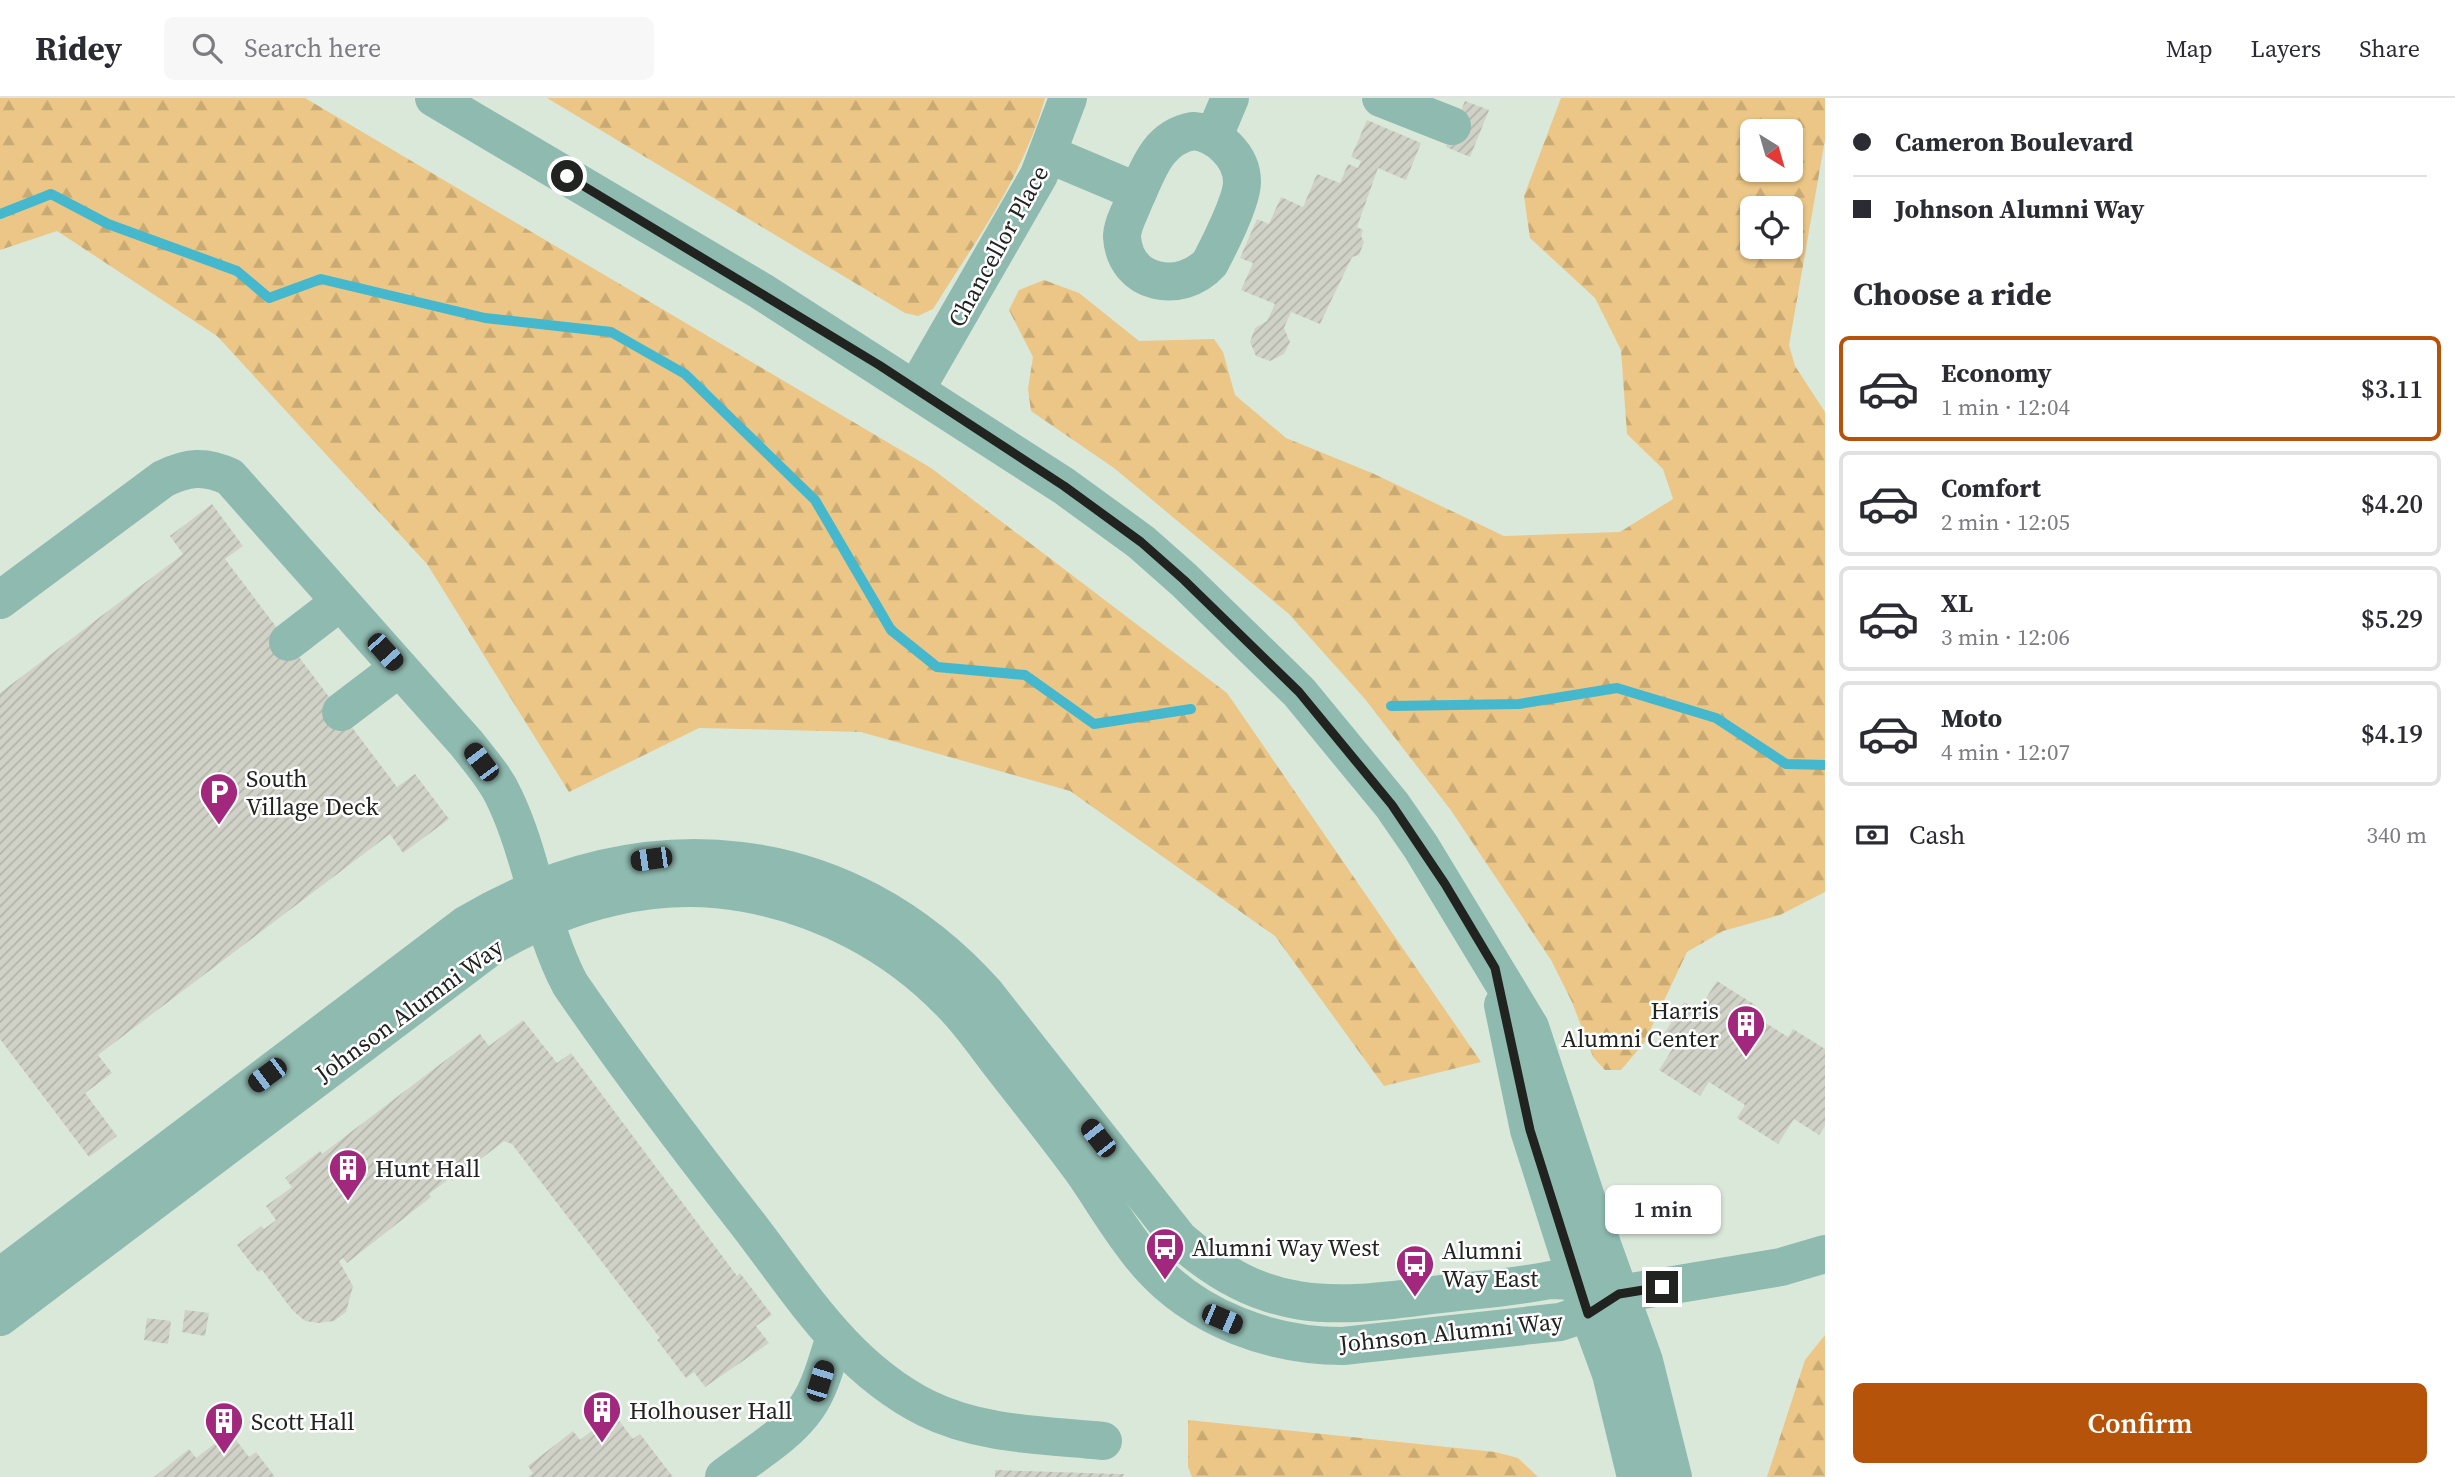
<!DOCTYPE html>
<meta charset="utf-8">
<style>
:root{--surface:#fff;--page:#f7f7f7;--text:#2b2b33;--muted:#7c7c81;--line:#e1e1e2;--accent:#b45309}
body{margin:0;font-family:"Source Serif 4",serif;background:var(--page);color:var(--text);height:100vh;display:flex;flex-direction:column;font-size:26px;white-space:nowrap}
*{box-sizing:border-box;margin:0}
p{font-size:23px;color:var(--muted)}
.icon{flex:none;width:38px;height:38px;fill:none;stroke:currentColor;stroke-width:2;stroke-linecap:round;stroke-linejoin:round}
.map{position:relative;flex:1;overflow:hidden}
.side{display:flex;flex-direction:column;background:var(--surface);width:630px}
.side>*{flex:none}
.top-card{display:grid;align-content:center;height:154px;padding:0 28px;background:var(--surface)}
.needle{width:46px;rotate:143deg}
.tools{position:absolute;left:1740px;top:21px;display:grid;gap:14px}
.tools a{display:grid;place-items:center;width:63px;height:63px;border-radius:10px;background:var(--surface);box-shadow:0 2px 5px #0004;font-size:35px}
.end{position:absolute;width:32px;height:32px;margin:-16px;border:9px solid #202320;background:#fff;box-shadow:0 0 0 4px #fff}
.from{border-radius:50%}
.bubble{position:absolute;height:49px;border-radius:10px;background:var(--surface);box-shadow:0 2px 5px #0004;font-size:23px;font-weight:600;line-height:49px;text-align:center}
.car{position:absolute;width:21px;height:42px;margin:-21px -10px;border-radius:9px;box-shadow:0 0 5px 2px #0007;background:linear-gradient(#222 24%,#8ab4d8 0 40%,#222 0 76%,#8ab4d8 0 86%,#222 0)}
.top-card b{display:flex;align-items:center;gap:24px;height:66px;font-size:26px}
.top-card b+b{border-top:2px solid var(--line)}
.top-card i{width:18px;height:18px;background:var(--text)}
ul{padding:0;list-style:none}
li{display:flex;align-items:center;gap:21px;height:105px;margin:0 14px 10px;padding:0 14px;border:4px solid var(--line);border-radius:10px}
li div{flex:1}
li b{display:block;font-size:26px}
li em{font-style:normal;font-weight:600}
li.selected{border-color:var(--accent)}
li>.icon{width:63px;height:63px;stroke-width:1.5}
h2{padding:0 28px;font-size:32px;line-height:84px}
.pay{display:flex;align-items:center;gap:18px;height:77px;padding:0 28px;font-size:26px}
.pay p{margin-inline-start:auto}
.cta{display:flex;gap:14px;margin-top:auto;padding:14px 28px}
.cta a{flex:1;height:80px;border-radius:10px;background:var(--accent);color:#fff;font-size:28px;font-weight:600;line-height:80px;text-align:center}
header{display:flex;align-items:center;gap:42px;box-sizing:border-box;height:98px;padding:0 35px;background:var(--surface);border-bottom:2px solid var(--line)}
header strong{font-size:33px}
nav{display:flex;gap:38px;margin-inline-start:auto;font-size:24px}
.search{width:490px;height:63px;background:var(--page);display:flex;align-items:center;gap:18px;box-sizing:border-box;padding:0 24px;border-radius:10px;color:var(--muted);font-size:26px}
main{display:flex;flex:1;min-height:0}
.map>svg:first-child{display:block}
.built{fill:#dae8da;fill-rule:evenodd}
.forest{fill:url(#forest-firs);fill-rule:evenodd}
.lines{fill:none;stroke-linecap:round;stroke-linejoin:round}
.stream{stroke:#45b8cd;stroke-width:10}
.building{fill:url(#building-hatch)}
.minor{stroke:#8fbab0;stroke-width:38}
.route{stroke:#202320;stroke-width:9}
.labels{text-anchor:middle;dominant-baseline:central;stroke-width:5;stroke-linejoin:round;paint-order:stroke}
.street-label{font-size:24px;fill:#202320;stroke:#fff}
.poi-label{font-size:24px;fill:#202320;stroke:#fff;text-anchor:start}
</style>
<header>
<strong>Ridey</strong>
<div class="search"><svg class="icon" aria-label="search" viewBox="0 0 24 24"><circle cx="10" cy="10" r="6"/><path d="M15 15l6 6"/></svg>Search here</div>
<nav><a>Map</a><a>Layers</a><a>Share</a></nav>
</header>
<main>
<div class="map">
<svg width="1825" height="1379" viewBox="0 0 1825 1379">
<defs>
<pattern id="forest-firs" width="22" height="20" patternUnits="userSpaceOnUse" patternTransform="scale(1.75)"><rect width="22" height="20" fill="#ebc686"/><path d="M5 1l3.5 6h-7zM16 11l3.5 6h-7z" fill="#c9aa73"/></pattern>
<pattern id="building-hatch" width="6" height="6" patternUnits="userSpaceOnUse" patternTransform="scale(1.75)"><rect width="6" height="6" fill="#d0d2c7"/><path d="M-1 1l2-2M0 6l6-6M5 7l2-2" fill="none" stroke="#b2b4ab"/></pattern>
</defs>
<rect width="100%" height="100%" fill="#eaf3ea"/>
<path class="built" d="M0 0H1825V1379H0ZM1752 33H1790V72H1752ZM1752 110H1790V149H1752Z"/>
<g class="forest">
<polygon points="0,0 305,0 931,370 1227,595 1481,964 1384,988 1275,838 1070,693 861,634 699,630 569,694 427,466 217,238 57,133 0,152"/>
<path d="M547 0H1045C1024 77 975 144 933 211L918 218 905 215Z"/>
<path d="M1561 0H1825V42L1789 247 1795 268 1825 314V794L1780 817 1723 833 1687 854 1644 945 1621 972H1605L1593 959 1572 904 1551 862 1450 711 1365 601 1289 516 1114 370 1031 313 1028 291 1033 259 1009 212 1019 192 1044 182 1079 195 1139 243 1214 241 1223 254 1235 297 1286 340 1372 375 1504 438 1620 434 1673 401 1663 371 1627 336 1621 252 1595 200 1530 140 1524 98ZM1790 33V72H1752V33ZM1790 110V149H1752V110Z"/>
<polygon points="1825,1237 1825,1379 1767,1379 1805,1262"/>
<polygon points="1188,1322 1495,1354 1518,1360 1538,1379 1192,1379 1188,1369"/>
</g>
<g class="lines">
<g class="stream">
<polyline points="0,116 51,96 108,126 237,173 269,200 321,181 485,220 611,234 685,276 815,402 891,532 937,569 1025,577 1094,626 1191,611"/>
<polyline points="1391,608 1519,606 1617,590 1716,620 1786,666 1825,667"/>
</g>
</g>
<g class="building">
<polygon points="1465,3 1489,12 1470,59 1446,49"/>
<polygon points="1367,22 1421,45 1406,82 1378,70 1357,129 1363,132 1361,138 1364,144 1359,157 1352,159 1320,226 1291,214 1284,230 1290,244 1284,256 1270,263 1256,258 1250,244 1255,230 1267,223 1275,206 1241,192 1253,165 1240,160 1257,121 1269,126 1281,99 1303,109 1317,76 1340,85 1348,66 1358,70 1361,63 1351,59"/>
<polygon points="212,406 243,448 225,461 397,689 415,676 449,721 403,755 390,736 98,957 112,975 85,995 117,1038 89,1059 0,941 0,595 183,456 170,438"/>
<polygon points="1717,883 1755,907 1750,915 1788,939 1793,931 1825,951 1825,1028 1819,1037 1794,1021 1778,1046 1737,1020 1745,1007 1709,984 1700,998 1659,972 1677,944 1664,936 1684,904 1698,913"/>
<polygon points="523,922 557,965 571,955 737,1178 740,1175 772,1217 756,1228 769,1245 705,1289 694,1274 686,1280 657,1242 660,1240 512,1046 504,1043 452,1083 450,1080 429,1096 431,1099 347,1165 343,1160 339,1163 353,1188 346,1214 334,1223 318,1225 305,1223 293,1213 262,1172 258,1174 237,1147 261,1128 264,1131 276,1122 266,1108 292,1089 285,1080 320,1053 322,1056 480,936 489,948"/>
<polygon points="185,1212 209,1215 205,1238 182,1234"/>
<polygon points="147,1220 171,1223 168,1246 144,1242"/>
<polygon points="614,1316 633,1341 640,1336 673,1379 528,1379 533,1375 528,1368 573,1333 580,1342"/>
<polygon points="230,1334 249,1359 256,1354 275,1379 154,1379 189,1351 196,1360"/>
<polygon points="995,1372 1118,1376 1124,1376 1123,1379 995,1379"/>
</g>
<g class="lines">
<g class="minor">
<polyline points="434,0 761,193 1064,388 1141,444 1184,482 1299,594 1392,707 1421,749 1530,929 1595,1127 1644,1263 1673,1379"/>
<polyline points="1381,0 1452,28"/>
<path d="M1193 33C1217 35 1242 58 1242 84 1242 102 1219 148 1210 165 1181 197 1125 187 1122 139 1122 127 1130 114 1134 103 1148 73 1156 40 1193 33Z"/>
<polyline points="1214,38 1230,0"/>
<polyline points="1048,56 1138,94"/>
<polyline points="916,291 1039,77 1068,0"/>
<path d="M0 502 163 381C187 369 205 367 230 379L467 646C480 663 495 679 504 699 533 759 539 827 570 886 626 968 686 1047 747 1125 801 1195 845 1269 926 1310 980 1337 1044 1337 1103 1343"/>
<polyline points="288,544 340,504"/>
<polyline points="341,614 399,570"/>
<polyline points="1503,907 1529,1032 1577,1183 1611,1276 1636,1379"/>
<path d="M0 1179 467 826C644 721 846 739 986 896L1179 1141C1265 1216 1328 1211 1433 1197 1472 1192 1511 1190 1550 1182L1577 1183 1619 1196"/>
<path d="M0 1219 492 848C568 803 657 779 745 795 822 809 893 846 948 902 968 921 984 945 1001 967 1028 1002 1056 1036 1082 1072 1104 1103 1123 1138 1149 1167 1197 1221 1272 1248 1343 1248L1560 1224 1596 1212 1619 1196 1781 1169 1825 1156"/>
<path d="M724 1379C751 1358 787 1338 807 1309 821 1289 827 1262 835 1239"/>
</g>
</g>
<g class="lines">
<polyline class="route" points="567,78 879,267 1064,388 1141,444 1184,482 1299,594 1392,707 1445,786 1495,870 1530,1032 1588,1216 1619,1196 1662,1189"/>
</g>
<defs>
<g id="parking-pin" transform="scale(2.0125)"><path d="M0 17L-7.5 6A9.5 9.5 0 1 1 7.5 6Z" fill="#a2287d" stroke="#fff"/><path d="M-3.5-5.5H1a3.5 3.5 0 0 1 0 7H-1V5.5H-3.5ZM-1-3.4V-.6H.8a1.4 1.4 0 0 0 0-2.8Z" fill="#fff"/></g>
<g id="building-pin" transform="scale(2.0125)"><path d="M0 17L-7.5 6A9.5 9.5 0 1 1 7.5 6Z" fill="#a2287d" stroke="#fff"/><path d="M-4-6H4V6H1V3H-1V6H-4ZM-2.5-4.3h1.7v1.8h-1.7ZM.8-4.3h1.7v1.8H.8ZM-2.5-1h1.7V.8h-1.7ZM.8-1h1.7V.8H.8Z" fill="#fff"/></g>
<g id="bus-pin" transform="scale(2.0125)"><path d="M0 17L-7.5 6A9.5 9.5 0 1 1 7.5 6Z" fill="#a2287d" stroke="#fff"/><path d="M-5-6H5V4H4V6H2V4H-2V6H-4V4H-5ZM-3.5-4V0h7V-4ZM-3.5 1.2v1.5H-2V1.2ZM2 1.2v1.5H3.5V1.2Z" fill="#fff"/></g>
</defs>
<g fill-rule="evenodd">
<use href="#parking-pin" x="219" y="694"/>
<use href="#building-pin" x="1746" y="926"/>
<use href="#building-pin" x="348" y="1070"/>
<use href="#bus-pin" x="1165" y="1149"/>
<use href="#bus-pin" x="1415" y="1166"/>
<use href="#building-pin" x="602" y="1312"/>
<use href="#building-pin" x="224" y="1323"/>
</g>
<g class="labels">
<g class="street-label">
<text transform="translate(998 148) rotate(-61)">Chancellor Place</text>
<text transform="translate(409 912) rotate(-36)">Johnson Alumni Way</text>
<text transform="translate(1451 1234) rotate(-6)">Johnson Alumni Way</text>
</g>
<g class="poi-label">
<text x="246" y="680">South<tspan x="246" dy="28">Village Deck</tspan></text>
<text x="1719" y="912" text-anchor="end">Harris<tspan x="1719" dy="28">Alumni Center</tspan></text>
<text x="375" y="1070">Hunt Hall</text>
<text x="1192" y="1149">Alumni Way West</text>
<text x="1442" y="1152">Alumni<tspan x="1442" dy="28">Way East</tspan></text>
<text x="629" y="1312">Holhouser Hall</text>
<text x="251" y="1323">Scott Hall</text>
</g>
</g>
</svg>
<div class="tools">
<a><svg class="needle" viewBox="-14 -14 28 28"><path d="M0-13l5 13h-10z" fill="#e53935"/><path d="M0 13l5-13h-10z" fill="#7c7c81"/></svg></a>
<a><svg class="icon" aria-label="locate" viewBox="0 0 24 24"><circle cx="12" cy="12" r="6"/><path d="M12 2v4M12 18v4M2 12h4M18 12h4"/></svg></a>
</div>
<i class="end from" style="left:567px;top:78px"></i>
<i class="end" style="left:1662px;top:1189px"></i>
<div class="bubble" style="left:1605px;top:1087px;width:116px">1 min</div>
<i class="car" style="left:385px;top:554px;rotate:138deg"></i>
<i class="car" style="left:481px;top:664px;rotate:323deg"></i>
<i class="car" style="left:651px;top:761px;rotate:262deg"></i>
<i class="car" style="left:267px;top:977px;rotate:233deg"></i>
<i class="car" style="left:1098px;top:1040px;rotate:322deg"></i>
<i class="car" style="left:1222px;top:1221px;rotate:113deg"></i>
<i class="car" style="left:820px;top:1283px;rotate:17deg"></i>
</div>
<section class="side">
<div class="top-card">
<b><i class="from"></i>Cameron Boulevard</b>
<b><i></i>Johnson Alumni Way</b>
</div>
<h2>Choose a ride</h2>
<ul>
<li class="selected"><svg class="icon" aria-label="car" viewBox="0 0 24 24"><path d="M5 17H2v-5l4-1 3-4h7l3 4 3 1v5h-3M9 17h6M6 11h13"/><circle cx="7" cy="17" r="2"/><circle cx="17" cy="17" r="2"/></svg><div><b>Economy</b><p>1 min · 12:04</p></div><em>$3.11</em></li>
<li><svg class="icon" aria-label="car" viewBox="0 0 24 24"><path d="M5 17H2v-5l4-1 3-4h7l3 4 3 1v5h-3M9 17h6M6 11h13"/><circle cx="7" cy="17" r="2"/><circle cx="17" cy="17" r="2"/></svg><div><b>Comfort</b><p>2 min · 12:05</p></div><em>$4.20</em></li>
<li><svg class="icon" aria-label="car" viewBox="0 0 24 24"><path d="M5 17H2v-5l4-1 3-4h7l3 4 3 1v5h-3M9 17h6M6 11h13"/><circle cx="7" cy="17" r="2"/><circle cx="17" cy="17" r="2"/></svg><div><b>XL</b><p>3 min · 12:06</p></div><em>$5.29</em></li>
<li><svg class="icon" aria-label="car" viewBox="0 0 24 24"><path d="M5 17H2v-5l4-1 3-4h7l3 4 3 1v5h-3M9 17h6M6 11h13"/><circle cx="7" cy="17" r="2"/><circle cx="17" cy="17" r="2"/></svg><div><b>Moto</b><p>4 min · 12:07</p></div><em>$4.19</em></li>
</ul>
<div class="pay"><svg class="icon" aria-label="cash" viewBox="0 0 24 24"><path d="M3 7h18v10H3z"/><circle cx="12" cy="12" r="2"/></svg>Cash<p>340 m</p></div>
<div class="cta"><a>Confirm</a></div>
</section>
</main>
